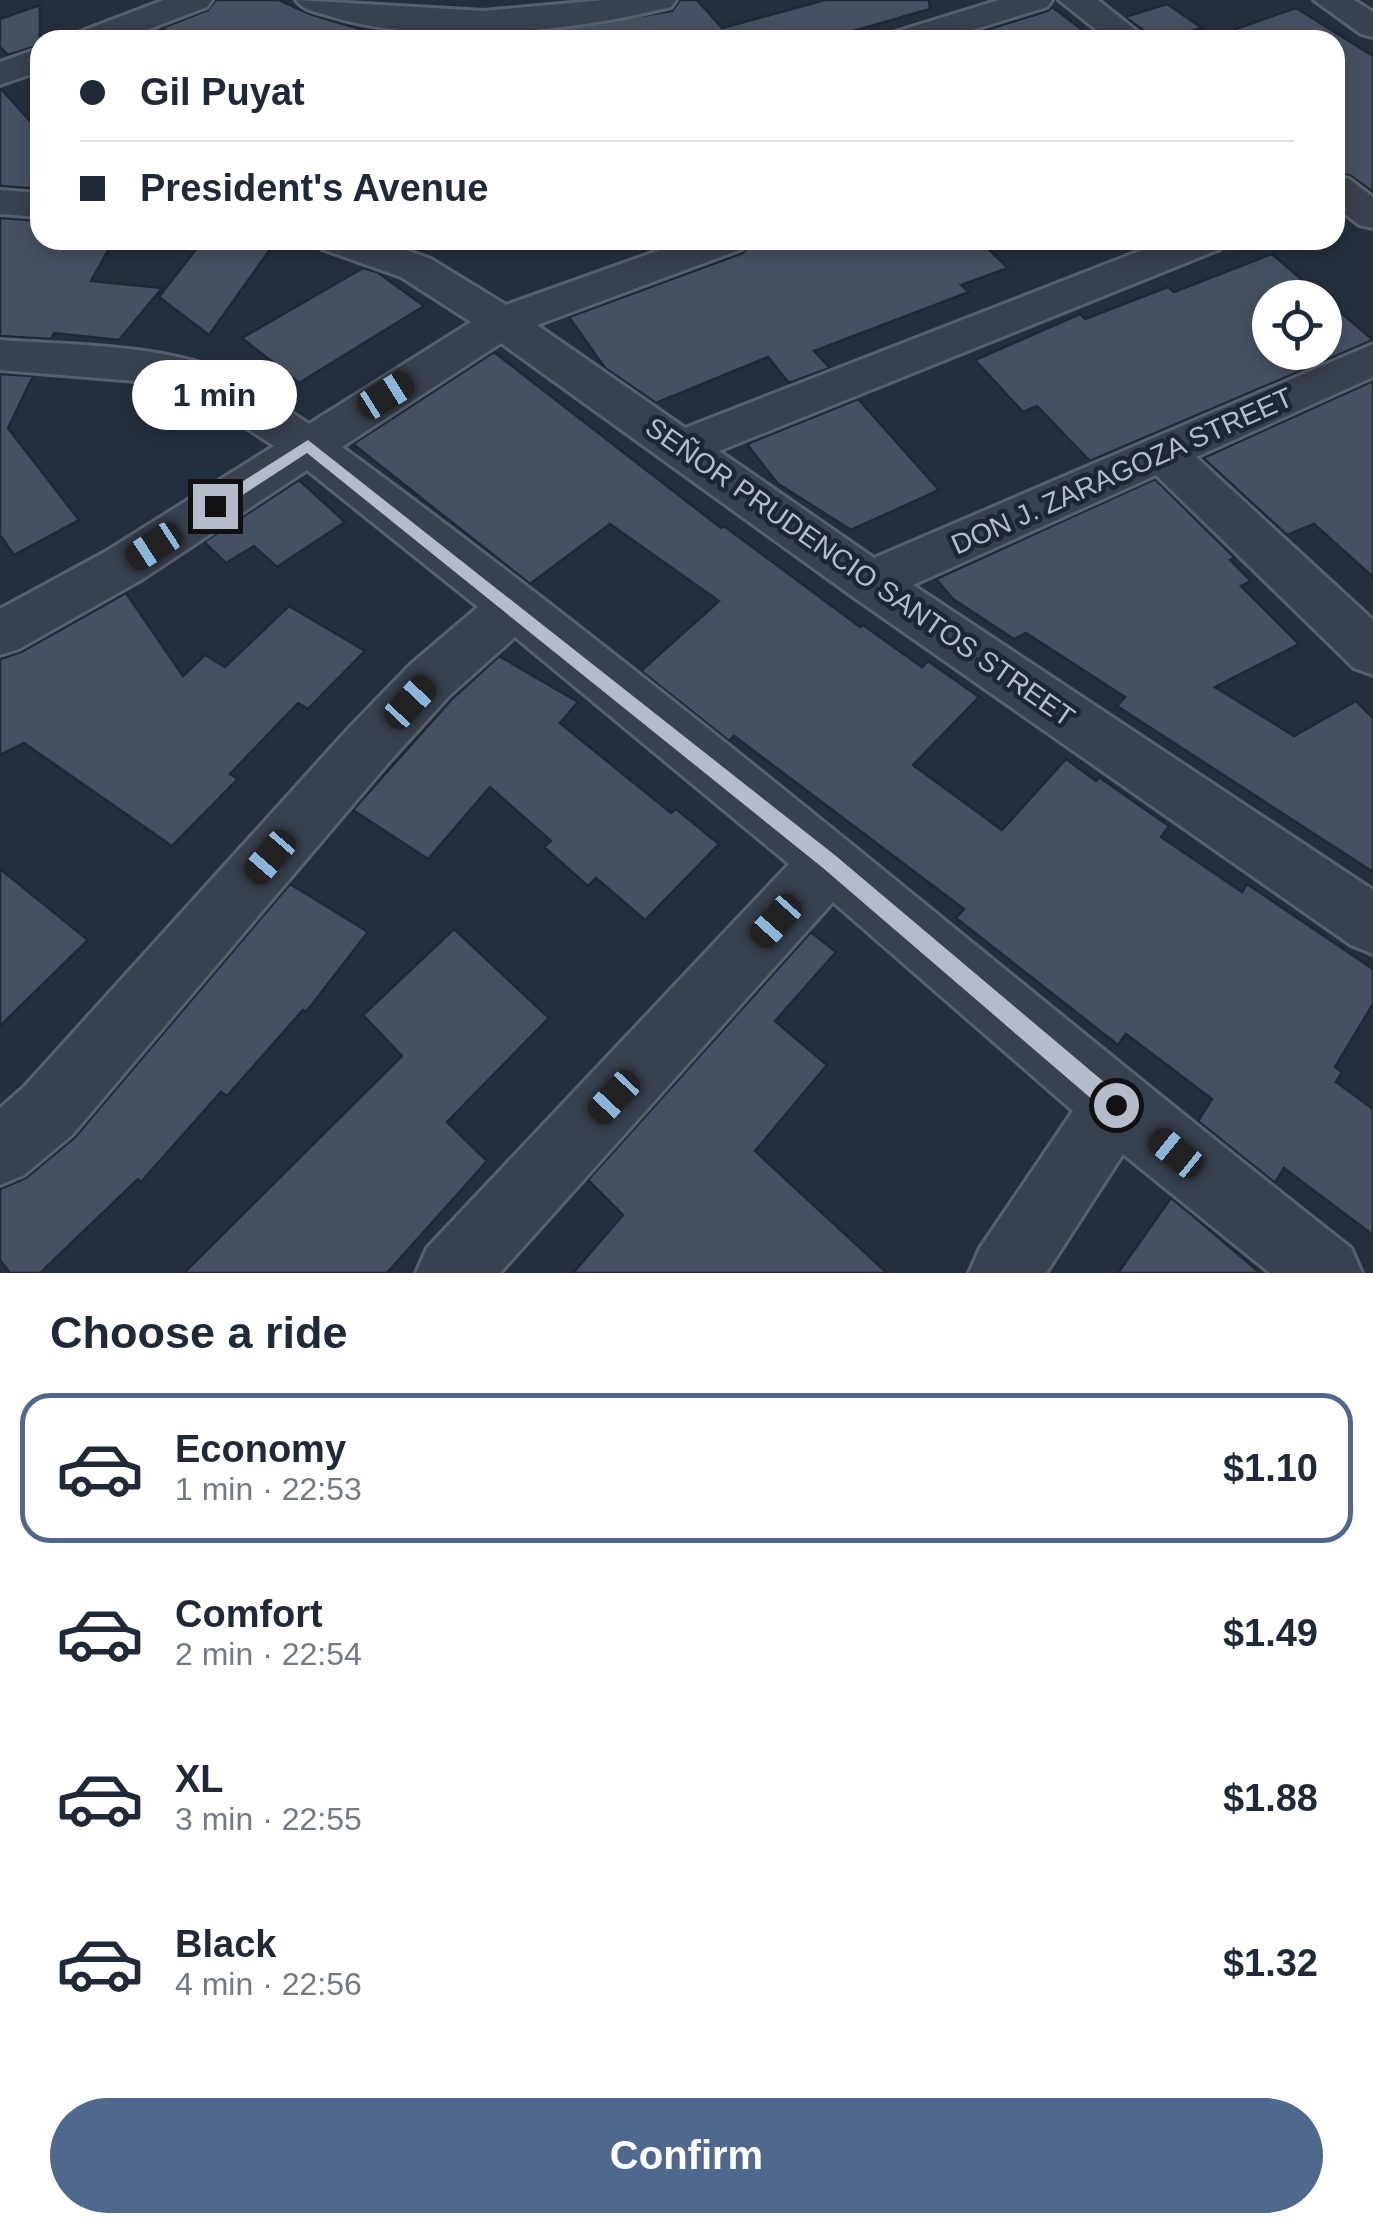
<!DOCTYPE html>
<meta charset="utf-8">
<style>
:root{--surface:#fff;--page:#f6f6f7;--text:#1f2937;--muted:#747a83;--line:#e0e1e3;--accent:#4f688e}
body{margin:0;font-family:Arial,sans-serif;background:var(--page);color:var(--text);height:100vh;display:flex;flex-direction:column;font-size:38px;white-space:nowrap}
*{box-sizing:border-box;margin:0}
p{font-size:32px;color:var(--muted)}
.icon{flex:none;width:55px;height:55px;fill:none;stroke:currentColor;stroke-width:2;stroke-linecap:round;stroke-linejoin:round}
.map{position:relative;height:1273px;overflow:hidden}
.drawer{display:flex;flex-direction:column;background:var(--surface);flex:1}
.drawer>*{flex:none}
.top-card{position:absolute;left:30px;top:30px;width:1315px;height:220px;border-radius:30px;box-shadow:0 5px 15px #0003;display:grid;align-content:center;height:220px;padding:0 50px;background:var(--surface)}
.controls{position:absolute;left:1252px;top:280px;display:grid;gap:20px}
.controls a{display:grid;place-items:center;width:90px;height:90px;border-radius:50%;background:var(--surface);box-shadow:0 5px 15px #0003;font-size:50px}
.end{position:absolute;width:45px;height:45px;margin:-22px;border:12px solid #b4bcc9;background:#111;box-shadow:0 0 0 5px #111}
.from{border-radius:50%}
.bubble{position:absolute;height:70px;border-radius:35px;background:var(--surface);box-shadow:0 5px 15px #0003;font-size:32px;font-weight:600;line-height:70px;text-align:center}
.car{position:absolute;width:30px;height:60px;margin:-30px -15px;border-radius:12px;box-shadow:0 0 8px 2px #0007;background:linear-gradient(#222 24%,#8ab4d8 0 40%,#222 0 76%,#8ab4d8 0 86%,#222 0)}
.top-card b{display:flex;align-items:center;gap:35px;height:95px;font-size:38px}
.top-card b+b{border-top:2px solid var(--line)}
.top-card i{width:25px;height:25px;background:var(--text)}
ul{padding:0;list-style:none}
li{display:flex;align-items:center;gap:30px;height:150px;margin:0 20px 15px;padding:0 30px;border:5px solid transparent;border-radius:30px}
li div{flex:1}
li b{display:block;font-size:38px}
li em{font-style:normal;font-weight:600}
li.active{border-color:var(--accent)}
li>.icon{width:90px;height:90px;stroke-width:1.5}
h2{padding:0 50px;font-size:45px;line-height:120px}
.primary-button{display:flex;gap:20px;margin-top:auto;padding:20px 50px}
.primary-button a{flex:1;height:115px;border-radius:60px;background:var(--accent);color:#fff;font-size:40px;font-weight:600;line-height:115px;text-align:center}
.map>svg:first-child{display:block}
.building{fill:#455162;stroke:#1f2835;stroke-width:2.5}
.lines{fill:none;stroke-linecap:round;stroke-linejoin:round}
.minor-casing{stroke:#565f6c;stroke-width:6}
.minor{fill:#38414e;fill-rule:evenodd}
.route{fill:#b4bcc9}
.labels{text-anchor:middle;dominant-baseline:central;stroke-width:9;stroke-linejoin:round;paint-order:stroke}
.street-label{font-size:28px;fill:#b4bcc9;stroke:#1d2633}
</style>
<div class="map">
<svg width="1373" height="1273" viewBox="0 0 1373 1273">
<rect width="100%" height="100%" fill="#242f3e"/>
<g class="building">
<polygon points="216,0 279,0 310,14 380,35 379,40 177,40 162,28 208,10"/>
<polygon points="680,0 697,0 722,28 825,0 929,0 930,9 822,40 690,40 685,34 660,40 527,40 527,34 672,11"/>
<polygon points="1167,4 1202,28 1157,40 1125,17"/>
<polygon points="40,5 40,45 8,55 0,47 0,19"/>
<polygon points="1052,7 1096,40 953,40 1048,11"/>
<polygon points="1296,8 1373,56 1373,192 1351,176 1335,172 1335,40 1219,40 1218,35"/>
<polygon points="0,88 40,132 40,189 0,186"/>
<polygon points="0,218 40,221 40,240 114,240 91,281 162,288 119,340 54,333 51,339 0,336"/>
<polygon points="203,240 274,244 209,335 159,297"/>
<polygon points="760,240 979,240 1008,268 961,285 969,292 814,351 830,368 789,383 768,357 656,403 605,368 569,317 743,253 750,243"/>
<polygon points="1272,254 1323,298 1270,298 1270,352 1325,352 1325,299 1373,340 1090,461 1037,406 1023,412 975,360 1080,314 1085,319 1168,287 1174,292"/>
<polygon points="363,268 377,272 424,306 299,383 242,338"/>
<polygon points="494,352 721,528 724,526 860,627 863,625 922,667 928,661 979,697 913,765 1002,830 1066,759 1096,781 1099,777 1169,826 1161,837 1242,892 1247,884 1373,969 1373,1004 1335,1067 1342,1072 1336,1082 1373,1109 1373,1235 1284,1168 1275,1183 1198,1121 1212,1099 1126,1034 1118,1045 956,918 964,909 734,736 729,741 641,671 719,601 610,524 530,584 353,444"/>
<polygon points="0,374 33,376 8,428 79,520 14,555 0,535"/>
<polygon points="1373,381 1373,577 1314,524 1287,535 1203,458"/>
<polygon points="858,399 939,490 851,530 777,483 747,444"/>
<polygon points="1155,479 1235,558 1230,560 1251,581 1241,586 1299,644 1215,687 1294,736 1356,701 1373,718 1373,872 1117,706 1125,697 1026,633 1014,639 953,599 936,579"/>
<polygon points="299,480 345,522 277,567 254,546 226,563 204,542"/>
<polygon points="126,593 183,676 205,655 225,667 289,606 365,651 308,709 298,703 230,774 238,779 172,846 24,743 0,755 0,659 21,652"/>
<polygon points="499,656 578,702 560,723 671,813 676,809 719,844 645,920 596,878 588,886 544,847 551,841 490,787 428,859 353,810 452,699"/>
<polygon points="0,869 88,940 0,1026"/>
<polygon points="290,884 368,932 306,1012 303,1010 227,1096 221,1092 141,1182 138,1179 40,1273 10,1273 0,1260 0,1189 26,1178 75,1137"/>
<polygon points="454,929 549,1018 447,1122 487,1161 387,1273 184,1273 402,1056 363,1015"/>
<polygon points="811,932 836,952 775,1021 827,1065 755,1151 887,1273 573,1273 623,1215 588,1180"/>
<polygon points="1171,1198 1192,1215 1260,1273 1118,1273"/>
</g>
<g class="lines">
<g class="minor-casing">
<g id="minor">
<polygon points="164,0 212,0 207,7 121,40 72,40 77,33"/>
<path d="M296 0 484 11 604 0H676L671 7C570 32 430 47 329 16 317 12 304 11 296 0Z"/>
<polygon points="999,0 1052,0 1047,7 940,40 887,40 892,33"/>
<polygon points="1059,0 1098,0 1148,40 1109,40"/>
<polygon points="1314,0 1354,0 1373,12 1373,37 1361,34"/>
<polygon points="40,48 40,71 0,85 0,62"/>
<polygon points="1335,175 1349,179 1373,197 1373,228 1359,225 1335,206"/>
<polygon points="0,190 40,193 40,217 0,214"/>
<path d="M316 240H377L431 259 506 305 688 240H748L742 249 537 325 685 428 1168 240H1226L1220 249 719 451 874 558 1373 344V377L1196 457 1373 620V675L1354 668 1156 475 913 585 1373 890V954L1351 945 852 596 501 343 342 447C689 701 1014 983 1351 1248L1362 1273H1270L1123 1154 1046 1273H969L980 1248 1073 1111 833 902 500 1273H416L427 1248 789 864 515 637 449 696 389 762 72 1135 24 1175 0 1185V1108L24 1087 349 728 411 664 478 607 307 470 141 580 19 649 0 655V609L105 552 274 446 196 395 148 382 0 370V340C67 345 170 344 230 375 257 389 283 407 309 424L471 322 401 277 322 249Z"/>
</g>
</g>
<use href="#minor" class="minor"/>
</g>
<polygon class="route" points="308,440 836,856 1123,1098 1126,1105 1123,1113 1116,1116 1108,1113 823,868 307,453 221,509 210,509 210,502"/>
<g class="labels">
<g class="street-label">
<text transform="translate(1122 471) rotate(-24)">DON J. ZARAGOZA STREET</text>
<text transform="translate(860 572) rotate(35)">SEÑOR PRUDENCIO SANTOS STREET</text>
</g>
</g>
</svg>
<div class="controls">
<a><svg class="icon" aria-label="locate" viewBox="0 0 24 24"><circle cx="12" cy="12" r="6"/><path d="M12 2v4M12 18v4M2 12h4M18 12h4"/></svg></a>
</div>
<i class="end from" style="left:1116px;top:1105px"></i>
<i class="end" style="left:215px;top:506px"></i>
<div class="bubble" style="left:132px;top:360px;width:165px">1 min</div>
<i class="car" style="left:386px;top:395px;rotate:58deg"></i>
<i class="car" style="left:154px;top:546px;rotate:237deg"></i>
<i class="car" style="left:410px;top:702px;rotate:43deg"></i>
<i class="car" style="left:270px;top:857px;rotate:221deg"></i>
<i class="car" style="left:776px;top:921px;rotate:222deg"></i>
<i class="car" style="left:614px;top:1097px;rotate:223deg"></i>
<i class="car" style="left:1176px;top:1153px;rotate:309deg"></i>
<div class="top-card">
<b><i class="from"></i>Gil Puyat</b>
<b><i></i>President's Avenue</b>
</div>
</div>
<section class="drawer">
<h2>Choose a ride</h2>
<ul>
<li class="active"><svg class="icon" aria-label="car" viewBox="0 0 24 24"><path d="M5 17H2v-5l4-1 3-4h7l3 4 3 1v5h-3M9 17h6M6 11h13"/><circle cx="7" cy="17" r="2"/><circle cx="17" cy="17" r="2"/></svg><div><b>Economy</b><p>1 min · 22:53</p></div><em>$1.10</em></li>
<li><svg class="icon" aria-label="car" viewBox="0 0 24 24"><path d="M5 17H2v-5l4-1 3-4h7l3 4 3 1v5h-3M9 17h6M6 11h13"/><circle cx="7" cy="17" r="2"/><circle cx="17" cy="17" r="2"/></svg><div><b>Comfort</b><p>2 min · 22:54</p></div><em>$1.49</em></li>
<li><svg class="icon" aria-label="car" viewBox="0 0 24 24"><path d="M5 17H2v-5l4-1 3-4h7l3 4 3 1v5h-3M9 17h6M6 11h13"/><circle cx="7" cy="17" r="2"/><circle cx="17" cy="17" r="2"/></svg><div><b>XL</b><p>3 min · 22:55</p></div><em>$1.88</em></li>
<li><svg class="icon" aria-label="car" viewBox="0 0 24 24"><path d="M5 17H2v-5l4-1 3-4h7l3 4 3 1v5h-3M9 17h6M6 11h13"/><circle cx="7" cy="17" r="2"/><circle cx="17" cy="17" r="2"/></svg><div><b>Black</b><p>4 min · 22:56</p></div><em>$1.32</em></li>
</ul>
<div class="primary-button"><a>Confirm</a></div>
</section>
